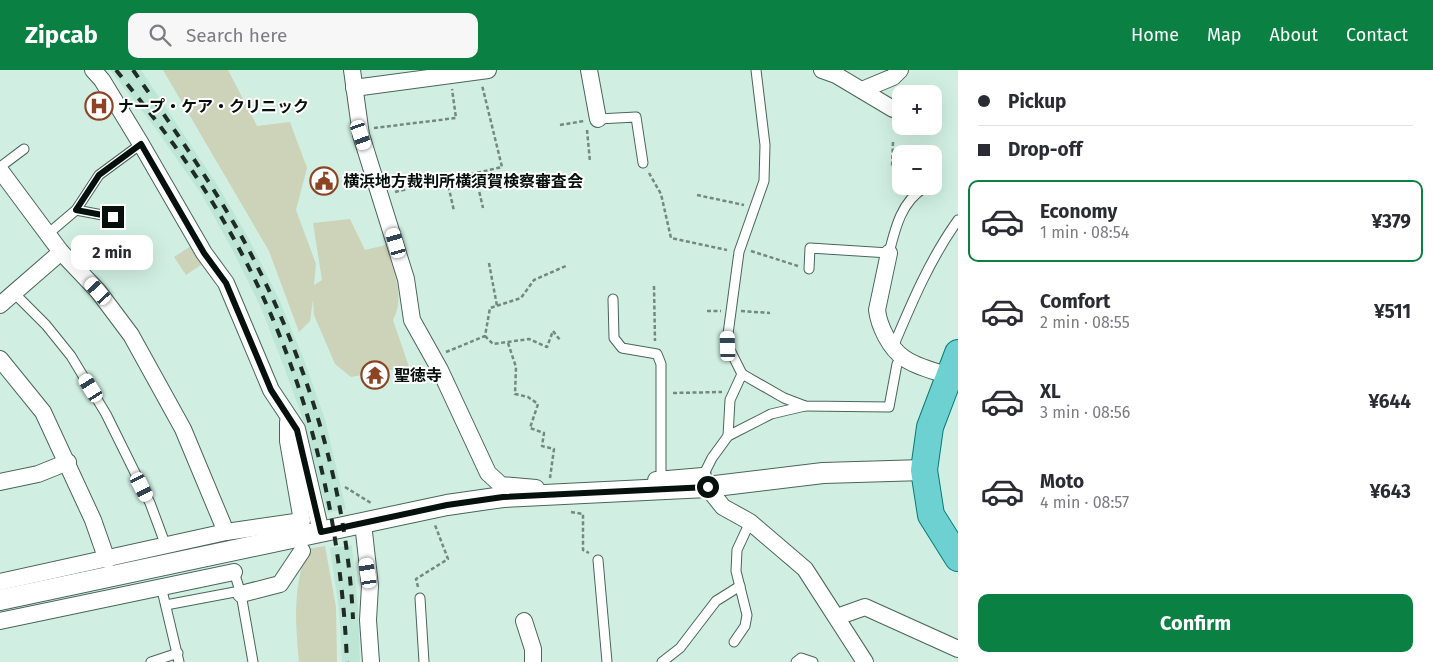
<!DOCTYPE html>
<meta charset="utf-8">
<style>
:root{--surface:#fff;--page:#f7f7f7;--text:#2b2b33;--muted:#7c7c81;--line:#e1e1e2;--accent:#0b8043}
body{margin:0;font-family:"Fira Sans","Noto Sans JP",sans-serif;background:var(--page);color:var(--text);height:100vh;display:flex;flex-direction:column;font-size:19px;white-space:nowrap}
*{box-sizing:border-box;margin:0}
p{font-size:16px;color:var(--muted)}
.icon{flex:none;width:28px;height:28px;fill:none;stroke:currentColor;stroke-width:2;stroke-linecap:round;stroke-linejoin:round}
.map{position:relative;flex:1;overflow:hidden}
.side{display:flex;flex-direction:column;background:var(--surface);width:475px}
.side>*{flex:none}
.guide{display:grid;align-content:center;height:110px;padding:0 20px;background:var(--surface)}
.buttons{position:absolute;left:892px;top:15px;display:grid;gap:10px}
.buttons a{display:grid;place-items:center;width:50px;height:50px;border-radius:10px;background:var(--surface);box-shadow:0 5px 20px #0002;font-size:25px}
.end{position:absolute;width:22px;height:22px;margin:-11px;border:6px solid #06100c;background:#fff;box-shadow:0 0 0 2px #fff}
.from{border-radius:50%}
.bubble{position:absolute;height:35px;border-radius:10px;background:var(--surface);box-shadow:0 5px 20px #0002;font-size:16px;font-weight:700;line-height:35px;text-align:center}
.car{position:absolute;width:15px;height:30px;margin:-15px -8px;border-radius:6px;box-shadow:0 0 4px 1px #0007;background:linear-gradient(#fff 24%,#345 0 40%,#fff 0 76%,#345 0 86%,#fff 0)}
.guide b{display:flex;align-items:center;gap:18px;height:48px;font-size:19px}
.guide b+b{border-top:1px solid var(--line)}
.guide i{width:12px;height:12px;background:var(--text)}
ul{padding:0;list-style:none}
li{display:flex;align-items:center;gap:15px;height:82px;margin:0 10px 8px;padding:0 10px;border:2px solid transparent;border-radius:10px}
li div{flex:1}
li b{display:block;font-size:19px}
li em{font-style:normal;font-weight:700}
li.on{border-color:var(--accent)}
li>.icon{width:45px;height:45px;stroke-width:1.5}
.primary-button{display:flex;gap:10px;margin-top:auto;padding:10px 20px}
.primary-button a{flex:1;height:58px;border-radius:10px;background:var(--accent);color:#fff;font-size:20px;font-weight:700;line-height:58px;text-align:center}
header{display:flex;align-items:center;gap:30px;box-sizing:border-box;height:70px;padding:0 25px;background:var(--accent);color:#fff}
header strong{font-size:24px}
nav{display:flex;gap:28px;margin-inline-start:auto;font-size:18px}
.search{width:350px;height:45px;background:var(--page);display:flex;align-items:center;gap:12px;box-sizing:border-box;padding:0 18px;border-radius:10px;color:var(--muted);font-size:19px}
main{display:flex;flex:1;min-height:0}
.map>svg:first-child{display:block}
.built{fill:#bee6d6}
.green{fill:#ccd3b8}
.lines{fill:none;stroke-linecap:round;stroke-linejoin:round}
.service-casing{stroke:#4a655b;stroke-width:11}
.minor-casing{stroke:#4a655b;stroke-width:18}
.tertiary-casing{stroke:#4a655b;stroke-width:22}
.primary-casing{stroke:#097a78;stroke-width:28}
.path{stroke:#73887f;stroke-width:2.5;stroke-dasharray:4 2.5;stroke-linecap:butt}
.service{stroke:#fff;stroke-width:9}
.minor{stroke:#fff;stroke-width:16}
.tertiary{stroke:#fff;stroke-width:20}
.primary{stroke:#6dd1d1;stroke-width:26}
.rail{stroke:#1f2b26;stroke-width:4;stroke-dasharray:9 9;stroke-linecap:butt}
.route{stroke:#06100c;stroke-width:6}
.labels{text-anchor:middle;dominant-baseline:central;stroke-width:4;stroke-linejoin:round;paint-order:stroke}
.poi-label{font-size:16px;font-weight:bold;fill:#06100c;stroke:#fff;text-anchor:start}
</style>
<header>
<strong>Zipcab</strong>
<div class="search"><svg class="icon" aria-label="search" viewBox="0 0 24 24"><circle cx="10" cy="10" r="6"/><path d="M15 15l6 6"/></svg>Search here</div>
<nav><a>Home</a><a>Map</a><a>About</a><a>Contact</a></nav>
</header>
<main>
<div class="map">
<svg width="958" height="592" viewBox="0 0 958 592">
<rect width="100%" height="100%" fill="#d0efe2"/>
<g class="built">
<polygon points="110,0 141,0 218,116 249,169 279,229 304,290 325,349 346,439 327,443 305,355 284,297 261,238 232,179 202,125 156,59"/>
<polygon points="352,475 358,538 360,592 342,592 339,539 330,478"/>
</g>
<g class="green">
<path d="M163 0H228L257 56 290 52 307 98 296 140 316 194 314 215 322 210 313 153 350 149 365 180 386 175C393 200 406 226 393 250L409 297 351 307 335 294 314 245 313 230 310 251 299 262 269 181Z"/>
<polygon points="194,174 204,193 186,205 174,187"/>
<path d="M325 476 336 537 337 592H299C295 549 293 521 307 479Z"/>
</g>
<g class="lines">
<g class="service-casing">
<g id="service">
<polyline points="598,49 636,47 643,93"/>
<polyline points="0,97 24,79"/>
<polyline points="76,140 113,147"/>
<polyline points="49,163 76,140 99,105 141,74"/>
<path d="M809 199 810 178 889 183C895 159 901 132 924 118"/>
<polyline points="14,223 46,255 71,286 106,344 150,433 166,476"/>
<polyline points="613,229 614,268 622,278 657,284 661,294 661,410"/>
<path d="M893 277C912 232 930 189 958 150"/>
<polyline points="742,304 784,328 805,336 889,337 897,294 903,288"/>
<polyline points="728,366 771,344 805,336"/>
<polyline points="705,410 703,406 712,388 728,366 730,330 742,304 728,276 728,264 739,182 764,111 765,75 756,0"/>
<polyline points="598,490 607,592"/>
<polyline points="234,502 241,524 253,592"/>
<polyline points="161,516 179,592"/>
<polyline points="420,528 424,592"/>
<polyline points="166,535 240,521"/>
<polyline points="734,572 745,556 747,545 736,501 737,480 750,452"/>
<polyline points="151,592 178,583"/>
<polyline points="662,592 680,578 716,531 740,516"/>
<polyline points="796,592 801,588 813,592"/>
</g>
</g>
<g class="minor-casing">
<g id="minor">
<polyline points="93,0 102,10 141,74 204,183 226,213 271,320 297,359 321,462"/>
<polyline points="352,0 361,65 406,209 412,250 440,300 488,403 501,415 536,418"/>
<polyline points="589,0 598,49"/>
<polyline points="822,0 836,5 893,39"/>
<polyline points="354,18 488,0"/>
<polyline points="862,20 893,7 900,0"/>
<polyline points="0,100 61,182 98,221 131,265 183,359 226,462"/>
<path d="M889 183 877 240C879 256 890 279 904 288 916 297 935 301 949 306"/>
<polyline points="0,235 61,182"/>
<polyline points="0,289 43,342 93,450 107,490"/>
<polyline points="656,410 703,406"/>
<polyline points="0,412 38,404 68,392"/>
<polyline points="707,417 723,437 750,452 805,499 865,592"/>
<polyline points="363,453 370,516 368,550 371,592"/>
<polyline points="0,512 226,462 302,451 288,371 288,352"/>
<polyline points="241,524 280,514 302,481"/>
<polyline points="837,547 865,537 958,579"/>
<polyline points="0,551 234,502"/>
<polyline points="524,551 533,579 533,592"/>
</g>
</g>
<g class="tertiary-casing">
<polyline id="tertiary" points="0,530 447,435 503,427 707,417 823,403 924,400"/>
</g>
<g class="primary-casing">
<polyline id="primary" points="958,283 930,357 924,400 931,445 958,488"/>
</g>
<g class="path">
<polyline points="560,55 584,51"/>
<polyline points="374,58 456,48 452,19"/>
<polyline points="587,60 590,92"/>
<polyline points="893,72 892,96 901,104"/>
<polyline points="475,103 483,138"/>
<polyline points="649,103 661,124 671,168 727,180"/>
<polyline points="447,110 454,141"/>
<polyline points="395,122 502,97 482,15"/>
<polyline points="697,125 744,135"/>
<polyline points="751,181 798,196"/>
<polyline points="489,193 497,236"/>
<polyline points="654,216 655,271"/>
<polyline points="707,241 721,241"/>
<polyline points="741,241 770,243"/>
<polyline points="485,266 493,274 529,269 547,277 553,261 560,270"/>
<polyline points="508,273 516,297 515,324 528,327 538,334 530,358 544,363 542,376 554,379 550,408"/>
<polyline points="446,282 485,266 490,238 521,228 534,210 568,195"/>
<polyline points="673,323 722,322"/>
<polyline points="345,417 371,433"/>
<polyline points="571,442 583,444 583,480 589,483"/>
<polyline points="418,517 416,509 448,489 435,455"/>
</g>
<use href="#service" class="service"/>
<use href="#minor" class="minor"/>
<use href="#tertiary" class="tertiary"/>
<use href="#primary" class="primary"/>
<g class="rail">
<path d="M116 0C148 40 179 79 206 122 297 265 340 424 347 592"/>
<path d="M133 0C172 56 211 112 244 171 306 285 347 418 353 549"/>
</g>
</g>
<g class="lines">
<polyline class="route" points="113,147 76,140 99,105 141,74 204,183 226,213 271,320 297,360 321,462 447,435 503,427 708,417"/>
</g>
<defs>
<g id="hospital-ring" transform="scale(1.4375)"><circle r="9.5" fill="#fff" stroke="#8c4424" stroke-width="1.5"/><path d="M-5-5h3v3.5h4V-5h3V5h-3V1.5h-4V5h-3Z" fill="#8c4424"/></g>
<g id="civic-ring" transform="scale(1.4375)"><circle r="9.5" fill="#fff" stroke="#8c4424" stroke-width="1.5"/><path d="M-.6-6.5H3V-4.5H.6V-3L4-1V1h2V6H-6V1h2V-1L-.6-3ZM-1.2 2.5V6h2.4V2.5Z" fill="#8c4424"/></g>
<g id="temple-ring" transform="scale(1.4375)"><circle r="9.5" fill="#fff" stroke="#8c4424" stroke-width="1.5"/><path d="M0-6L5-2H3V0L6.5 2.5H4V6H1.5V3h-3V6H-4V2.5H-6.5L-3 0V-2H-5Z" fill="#8c4424"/></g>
</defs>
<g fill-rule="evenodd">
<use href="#hospital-ring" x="99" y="36"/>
<use href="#civic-ring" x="324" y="111"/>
<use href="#temple-ring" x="375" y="305"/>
</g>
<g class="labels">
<g class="poi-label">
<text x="118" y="36">ナープ・ケア・クリニック</text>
<text x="343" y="111">横浜地方裁判所横須賀検察審査会</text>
<text x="394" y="305">聖徳寺</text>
</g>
</g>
</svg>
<div class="buttons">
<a>+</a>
<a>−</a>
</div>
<i class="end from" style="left:708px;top:417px"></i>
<i class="end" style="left:113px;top:147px"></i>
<div class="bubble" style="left:71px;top:165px;width:82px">2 min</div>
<i class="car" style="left:361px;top:65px;rotate:161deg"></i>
<i class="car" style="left:396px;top:173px;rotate:344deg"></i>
<i class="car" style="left:98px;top:221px;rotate:318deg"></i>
<i class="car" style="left:728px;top:276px;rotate:358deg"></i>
<i class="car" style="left:91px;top:318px;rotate:328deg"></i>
<i class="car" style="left:142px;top:417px;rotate:153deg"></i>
<i class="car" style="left:368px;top:503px;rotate:351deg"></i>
</div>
<section class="side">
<div class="guide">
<b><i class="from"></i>Pickup</b>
<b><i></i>Drop-off</b>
</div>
<ul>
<li class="on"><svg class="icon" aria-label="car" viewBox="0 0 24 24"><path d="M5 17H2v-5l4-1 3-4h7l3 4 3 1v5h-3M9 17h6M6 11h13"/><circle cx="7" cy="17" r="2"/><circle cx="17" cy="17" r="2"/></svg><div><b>Economy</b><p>1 min · 08:54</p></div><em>¥379</em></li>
<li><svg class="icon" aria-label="car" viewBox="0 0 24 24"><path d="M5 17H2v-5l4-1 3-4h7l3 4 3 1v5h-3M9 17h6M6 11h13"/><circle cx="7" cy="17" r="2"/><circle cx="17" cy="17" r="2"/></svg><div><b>Comfort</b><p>2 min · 08:55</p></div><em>¥511</em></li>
<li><svg class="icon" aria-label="car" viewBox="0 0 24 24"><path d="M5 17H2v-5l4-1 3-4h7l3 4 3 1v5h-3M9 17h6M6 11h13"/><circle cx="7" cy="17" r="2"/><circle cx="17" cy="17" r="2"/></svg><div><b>XL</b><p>3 min · 08:56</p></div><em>¥644</em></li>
<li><svg class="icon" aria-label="car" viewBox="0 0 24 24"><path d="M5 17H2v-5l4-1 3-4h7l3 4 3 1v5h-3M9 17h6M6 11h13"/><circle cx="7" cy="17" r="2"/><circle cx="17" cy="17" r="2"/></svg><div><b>Moto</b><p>4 min · 08:57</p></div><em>¥643</em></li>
</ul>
<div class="primary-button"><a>Confirm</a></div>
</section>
</main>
